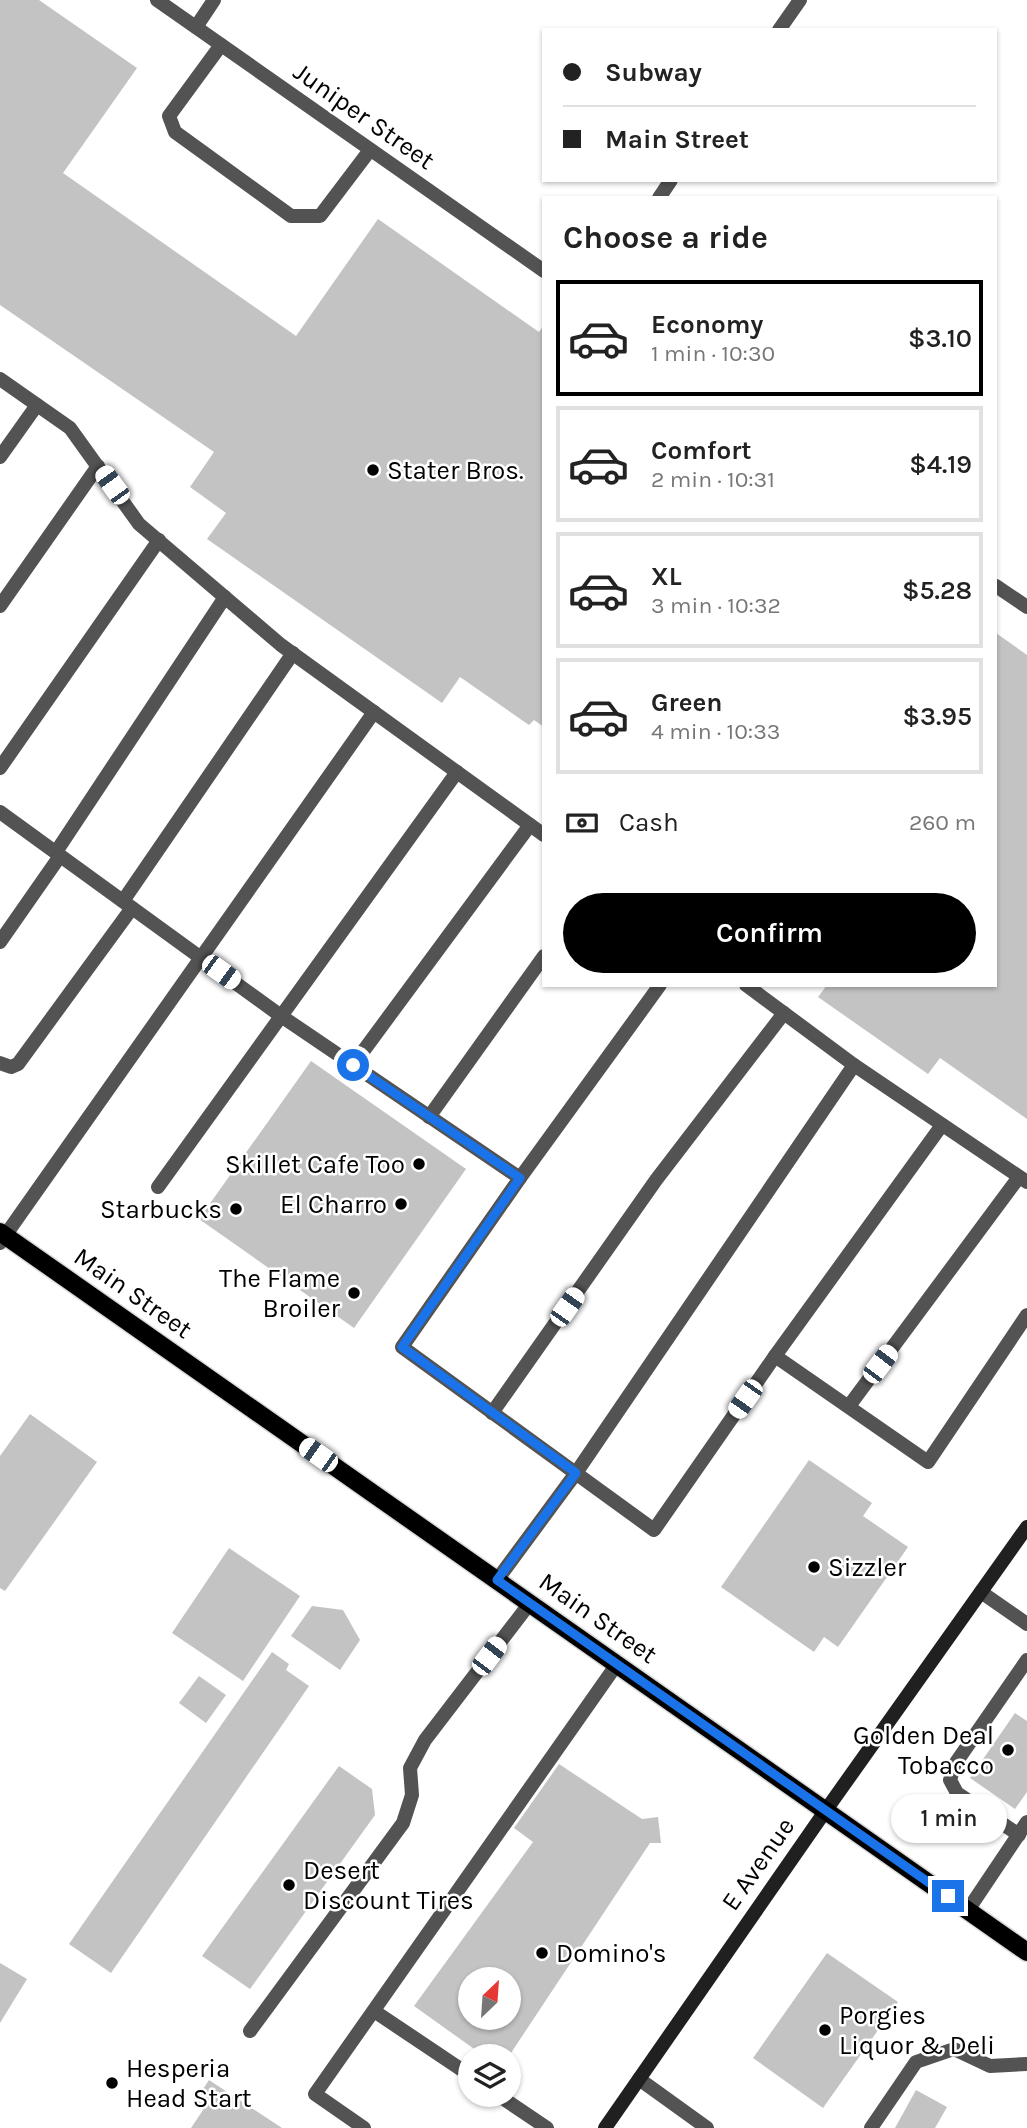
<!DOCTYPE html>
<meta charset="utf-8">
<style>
:root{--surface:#fff;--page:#f2f2f2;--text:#222;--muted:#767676;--line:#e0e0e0;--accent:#000}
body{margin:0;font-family:Karla,sans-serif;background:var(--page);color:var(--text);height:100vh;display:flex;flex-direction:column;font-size:26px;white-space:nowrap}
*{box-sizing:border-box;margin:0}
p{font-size:23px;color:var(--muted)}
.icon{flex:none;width:38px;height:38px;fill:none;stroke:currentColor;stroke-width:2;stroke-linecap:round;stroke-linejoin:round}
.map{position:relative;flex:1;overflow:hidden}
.panel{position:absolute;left:542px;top:196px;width:455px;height:791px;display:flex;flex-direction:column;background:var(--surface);border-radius:0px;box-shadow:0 2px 5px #0004}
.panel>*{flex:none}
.top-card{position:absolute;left:542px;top:28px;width:455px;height:154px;border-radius:0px;box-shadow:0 2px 5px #0004;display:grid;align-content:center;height:154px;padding:0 21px;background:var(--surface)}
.needle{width:46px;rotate:25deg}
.tools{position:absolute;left:458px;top:1967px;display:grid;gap:14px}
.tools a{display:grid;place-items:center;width:63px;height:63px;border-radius:50%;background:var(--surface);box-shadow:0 2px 5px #0004;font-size:35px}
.end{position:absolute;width:32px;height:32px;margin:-16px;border:9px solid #1a73e8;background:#fff;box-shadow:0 0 0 4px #fff}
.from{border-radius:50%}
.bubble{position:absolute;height:49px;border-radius:24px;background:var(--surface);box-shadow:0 2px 5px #0004;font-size:23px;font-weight:600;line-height:49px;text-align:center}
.car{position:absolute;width:21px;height:42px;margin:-21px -10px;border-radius:9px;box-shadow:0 0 5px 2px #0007;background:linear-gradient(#fff 24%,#345 0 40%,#fff 0 76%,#345 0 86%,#fff 0)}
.top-card b{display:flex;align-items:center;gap:24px;height:66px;font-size:26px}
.top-card b+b{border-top:2px solid var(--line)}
.top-card i{width:18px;height:18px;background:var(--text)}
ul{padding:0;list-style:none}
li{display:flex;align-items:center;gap:21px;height:116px;margin:0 14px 10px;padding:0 7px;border:4px solid var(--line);border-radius:0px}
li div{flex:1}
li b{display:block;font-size:26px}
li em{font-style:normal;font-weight:600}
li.active{border-color:var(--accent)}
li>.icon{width:63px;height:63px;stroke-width:1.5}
h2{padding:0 21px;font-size:32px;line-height:84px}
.pay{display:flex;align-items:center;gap:18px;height:77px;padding:0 21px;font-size:26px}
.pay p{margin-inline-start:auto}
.cta{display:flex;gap:14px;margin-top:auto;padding:14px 21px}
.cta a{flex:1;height:80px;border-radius:42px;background:var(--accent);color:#fff;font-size:28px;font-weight:600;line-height:80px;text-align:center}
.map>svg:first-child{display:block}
.building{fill:#c3c3c3;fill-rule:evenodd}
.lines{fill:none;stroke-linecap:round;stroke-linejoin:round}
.primary-casing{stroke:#dbdbdb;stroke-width:21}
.lane{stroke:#535353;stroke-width:14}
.street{stroke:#535353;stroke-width:14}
.secondary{stroke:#202020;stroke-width:14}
.primary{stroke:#000;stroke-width:18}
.route{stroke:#1a73e8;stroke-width:9}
.poi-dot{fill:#000;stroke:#fff;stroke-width:2.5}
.labels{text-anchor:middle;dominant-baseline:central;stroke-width:5;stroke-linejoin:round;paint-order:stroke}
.street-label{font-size:26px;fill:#000;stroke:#fff}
.poi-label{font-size:26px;fill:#000;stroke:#fff;text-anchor:start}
</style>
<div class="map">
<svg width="1027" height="2128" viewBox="0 0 1027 2128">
<rect width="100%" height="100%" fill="#fff"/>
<g class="building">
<polygon points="0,0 39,0 137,68 63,173 296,336 378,219 539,332 544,325 544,727 534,720 529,725 460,677 442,703 207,539 226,513 190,487 214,452 0,305"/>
<polygon points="996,633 1027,655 1027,1119 940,1058 928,1074 818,997 827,985 996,985"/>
<polygon points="311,1061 466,1169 354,1328 199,1219"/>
<polygon points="30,1414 97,1462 5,1591 0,1588 0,1456"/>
<polygon points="809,1460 872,1503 863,1516 908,1547 838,1647 824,1637 814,1652 721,1587"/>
<polygon points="229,1548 300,1596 243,1681 172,1633"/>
<polygon points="312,1606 343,1610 360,1640 340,1670 291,1636"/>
<polygon points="272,1652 289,1664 286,1670 309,1686 111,1973 69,1944"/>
<polygon points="199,1676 226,1695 206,1723 179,1703"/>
<polygon points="1015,1713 1027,1721 1027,1792 1015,1809 970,1778"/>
<path d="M559 1764 642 1819 658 1817 661 1843H650L509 2056H484L414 2006 533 1842 514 1828ZM471 1979H509V2018H471Z"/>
<polygon points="339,1766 372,1789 375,1815 250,1989 202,1956"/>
<polygon points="827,1953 898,2002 823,2108 753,2058"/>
<polygon points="0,1963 27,1979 0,2023"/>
<polygon points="209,2080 282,2128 191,2128 203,2110 193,2104"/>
<polygon points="916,2090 947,2107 935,2128 895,2128"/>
</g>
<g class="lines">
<g class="primary-casing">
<polyline id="primary" points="0,1232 1027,1952"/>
</g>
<g class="lane">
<polyline points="221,45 169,116 175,132 291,216 320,216 370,150"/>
<polyline points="0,379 70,428 139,524 281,645 544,835"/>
<polyline points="0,457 37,405"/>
<polyline points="0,606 98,466"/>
<polyline points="0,768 159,540"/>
<polyline points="0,812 281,1016 520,1178 402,1347 654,1530 775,1356 942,1125"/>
<polyline points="56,852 225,597"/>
<polyline points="123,901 293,653"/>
<polyline points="0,942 60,856"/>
<polyline points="0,1063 11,1067 18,1064 132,908"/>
<polyline points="353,1065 530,825"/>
<polyline points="854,1065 1027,1182"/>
<polyline points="429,1117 544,956"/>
<polyline points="520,1178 660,985"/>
<polyline points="158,1187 457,772"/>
<polyline points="0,1243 374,712"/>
<polyline points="775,1356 928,1462 1027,1315"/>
<polyline points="849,1406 1019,1177"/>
<polyline points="492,1413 656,1180 784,1013"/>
<polyline points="497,1580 576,1473 854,1065 746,985"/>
<polyline points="981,1592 1027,1624"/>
<polyline points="1019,1835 957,1793 950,1780 955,1764 1027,1660"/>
<polyline points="968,1910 1027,1822"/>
<polyline points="374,2011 471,2076"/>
<polyline points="250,2031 403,1823 412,1795 410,1768 425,1740 530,1603"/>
<polyline points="639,2079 707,2128"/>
<polyline points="498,2095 547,2128"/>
<polyline points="364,2128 315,2094 617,1664"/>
<polyline points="871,2128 916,2062 954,2049 990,2066 1027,2064"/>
</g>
<g class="street">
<polyline points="157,0 544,271"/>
<polyline points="196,27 214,0"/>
<polyline points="779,30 800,0"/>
<polyline points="659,198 671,180"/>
<polyline points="996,586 1027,607"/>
</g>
<polyline class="secondary" points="605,2128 826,1810 1027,1527"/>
<use href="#primary" class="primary"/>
</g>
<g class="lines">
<polyline class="route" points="353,1065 520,1178 402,1347 576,1473 497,1580 948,1896"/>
</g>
<g class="poi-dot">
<circle cx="373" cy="470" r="7"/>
<circle cx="419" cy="1164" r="7"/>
<circle cx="401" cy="1204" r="7"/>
<circle cx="236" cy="1209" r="7"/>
<circle cx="354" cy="1293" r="7"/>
<circle cx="814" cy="1567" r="7"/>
<circle cx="1008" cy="1750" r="7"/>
<circle cx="289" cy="1885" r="7"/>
<circle cx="542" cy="1953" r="7"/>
<circle cx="825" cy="2030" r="7"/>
<circle cx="112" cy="2083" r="7"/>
</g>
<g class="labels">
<g class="street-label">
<text transform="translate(364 116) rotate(35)">Juniper Street</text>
<text transform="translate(133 1293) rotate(35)">Main Street</text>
<text transform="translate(598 1618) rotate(35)">Main Street</text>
<text transform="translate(758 1864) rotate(-55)">E Avenue</text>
</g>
<g class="poi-label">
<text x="387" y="470">Stater Bros.</text>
<text x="405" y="1164" text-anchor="end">Skillet Cafe Too</text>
<text x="387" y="1204" text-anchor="end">El Charro</text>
<text x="222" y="1209" text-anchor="end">Starbucks</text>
<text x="340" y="1278" text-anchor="end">The Flame<tspan x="340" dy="30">Broiler</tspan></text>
<text x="828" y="1567">Sizzler</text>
<text x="994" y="1735" text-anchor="end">Golden Deal<tspan x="994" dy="30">Tobacco</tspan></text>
<text x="303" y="1870">Desert<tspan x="303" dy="30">Discount Tires</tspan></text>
<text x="556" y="1953">Domino's</text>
<text x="839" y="2015">Porgies<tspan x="839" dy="30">Liquor &amp; Deli</tspan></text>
<text x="126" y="2068">Hesperia<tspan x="126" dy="30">Head Start</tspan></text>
</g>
</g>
</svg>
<div class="tools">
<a><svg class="needle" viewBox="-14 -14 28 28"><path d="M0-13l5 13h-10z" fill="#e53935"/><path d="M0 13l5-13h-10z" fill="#767676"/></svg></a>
<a><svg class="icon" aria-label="layers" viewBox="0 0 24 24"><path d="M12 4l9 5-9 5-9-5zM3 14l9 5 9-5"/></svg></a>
</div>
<i class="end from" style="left:353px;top:1065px"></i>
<i class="end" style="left:948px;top:1896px"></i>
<div class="bubble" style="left:891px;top:1794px;width:116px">1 min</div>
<i class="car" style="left:112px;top:485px;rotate:324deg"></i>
<i class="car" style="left:221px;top:972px;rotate:126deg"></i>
<i class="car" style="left:567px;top:1307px;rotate:35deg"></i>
<i class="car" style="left:880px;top:1364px;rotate:37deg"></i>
<i class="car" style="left:745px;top:1399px;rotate:215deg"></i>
<i class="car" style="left:318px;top:1455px;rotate:305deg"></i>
<i class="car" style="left:489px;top:1656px;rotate:37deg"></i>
<div class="top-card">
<b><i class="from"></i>Subway</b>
<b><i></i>Main Street</b>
</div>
<section class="panel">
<h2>Choose a ride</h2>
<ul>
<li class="active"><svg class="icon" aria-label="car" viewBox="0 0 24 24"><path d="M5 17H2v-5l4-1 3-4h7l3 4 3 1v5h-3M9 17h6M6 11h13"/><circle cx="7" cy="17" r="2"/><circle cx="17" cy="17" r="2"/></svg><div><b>Economy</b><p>1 min · 10:30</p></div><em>$3.10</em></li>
<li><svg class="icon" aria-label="car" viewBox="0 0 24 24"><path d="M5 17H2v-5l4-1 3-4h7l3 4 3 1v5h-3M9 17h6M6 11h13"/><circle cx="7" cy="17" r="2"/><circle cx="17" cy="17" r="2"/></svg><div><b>Comfort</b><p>2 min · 10:31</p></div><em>$4.19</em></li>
<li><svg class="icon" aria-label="car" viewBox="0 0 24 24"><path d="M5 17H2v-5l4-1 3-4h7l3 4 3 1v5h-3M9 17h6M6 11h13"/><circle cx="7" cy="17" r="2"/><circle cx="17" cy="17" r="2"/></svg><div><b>XL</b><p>3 min · 10:32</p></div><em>$5.28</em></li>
<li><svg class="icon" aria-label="car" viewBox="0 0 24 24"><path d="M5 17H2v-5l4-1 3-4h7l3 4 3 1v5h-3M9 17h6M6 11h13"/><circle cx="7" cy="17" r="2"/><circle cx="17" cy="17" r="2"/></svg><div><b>Green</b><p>4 min · 10:33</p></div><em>$3.95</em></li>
</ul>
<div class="pay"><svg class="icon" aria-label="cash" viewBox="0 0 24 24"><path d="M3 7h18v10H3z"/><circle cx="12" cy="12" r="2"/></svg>Cash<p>260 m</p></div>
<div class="cta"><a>Confirm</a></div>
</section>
</div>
